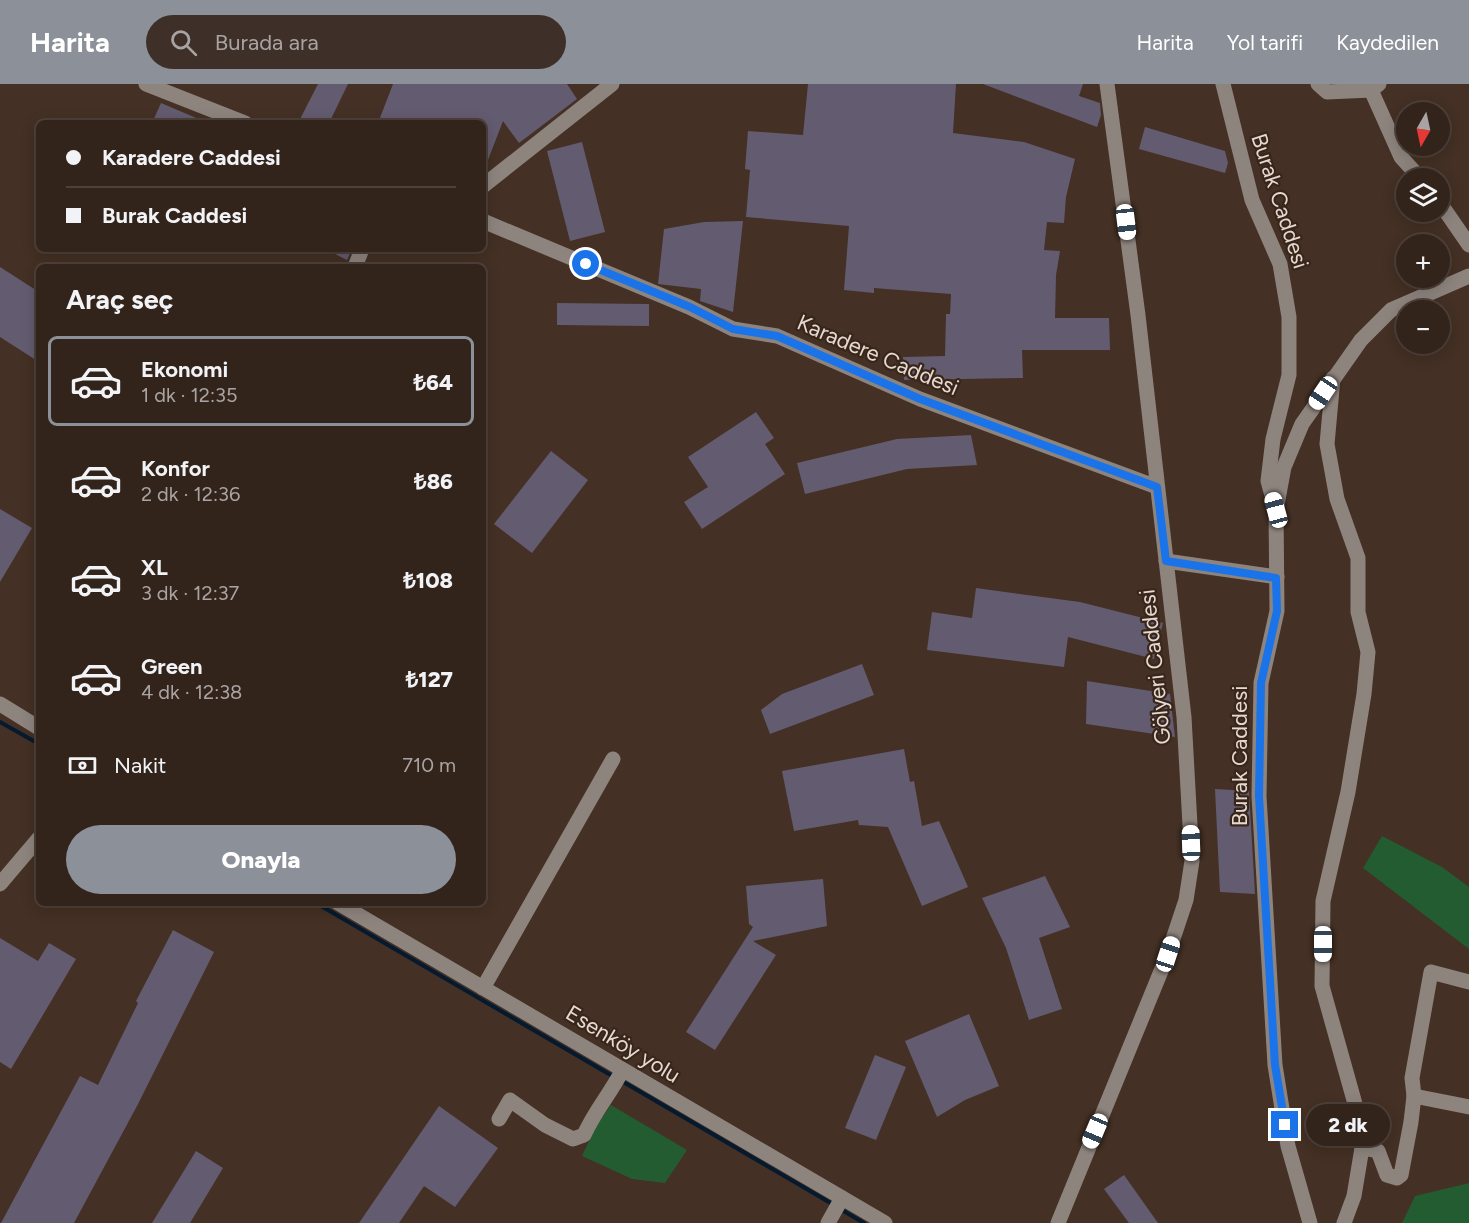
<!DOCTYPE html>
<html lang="tr">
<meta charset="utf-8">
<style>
:root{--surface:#33241b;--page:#3e3028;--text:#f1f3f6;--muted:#a9a4a3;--line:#4e413a;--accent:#8c9099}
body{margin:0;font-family:Figtree,sans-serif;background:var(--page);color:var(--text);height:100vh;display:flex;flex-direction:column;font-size:22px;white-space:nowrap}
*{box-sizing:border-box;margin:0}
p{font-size:20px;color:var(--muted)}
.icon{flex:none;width:33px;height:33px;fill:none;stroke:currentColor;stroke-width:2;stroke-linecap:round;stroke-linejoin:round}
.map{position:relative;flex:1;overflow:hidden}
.drawer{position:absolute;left:36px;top:180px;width:450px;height:642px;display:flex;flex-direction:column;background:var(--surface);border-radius:9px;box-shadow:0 3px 15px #0003,0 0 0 2px var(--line)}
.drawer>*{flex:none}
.hud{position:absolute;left:36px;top:36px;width:450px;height:132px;border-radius:9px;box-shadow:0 3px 15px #0003,0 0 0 2px var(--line);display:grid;align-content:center;height:132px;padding:0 30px;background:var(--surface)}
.needle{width:39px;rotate:189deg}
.buttons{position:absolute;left:1396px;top:18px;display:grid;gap:12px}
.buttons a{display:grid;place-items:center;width:54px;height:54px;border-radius:50%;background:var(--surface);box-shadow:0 3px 15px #0003,0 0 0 2px var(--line);font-size:30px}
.end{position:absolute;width:27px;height:27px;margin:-14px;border:8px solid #1a73e8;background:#fff;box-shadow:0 0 0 3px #fff}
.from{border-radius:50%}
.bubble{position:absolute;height:42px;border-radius:21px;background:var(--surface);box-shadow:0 3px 15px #0003,0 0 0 2px var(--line);font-size:20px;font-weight:800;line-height:42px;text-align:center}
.car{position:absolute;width:18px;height:36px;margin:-18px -9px;border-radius:8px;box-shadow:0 0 4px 2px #0007;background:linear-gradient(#fff 24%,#345 0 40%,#fff 0 76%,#345 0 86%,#fff 0)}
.hud b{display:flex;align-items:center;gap:21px;height:57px;font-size:22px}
.hud b+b{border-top:2px solid var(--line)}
.hud i{width:15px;height:15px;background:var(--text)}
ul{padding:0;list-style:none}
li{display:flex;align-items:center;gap:18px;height:90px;margin:0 12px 9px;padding:0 18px;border:3px solid transparent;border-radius:9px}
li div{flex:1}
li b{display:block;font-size:22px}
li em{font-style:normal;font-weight:800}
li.active{border-color:var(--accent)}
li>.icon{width:54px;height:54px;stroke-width:1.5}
h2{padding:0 30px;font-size:27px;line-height:72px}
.pay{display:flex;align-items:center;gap:15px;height:66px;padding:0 30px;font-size:22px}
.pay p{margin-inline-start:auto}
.cta{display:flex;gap:12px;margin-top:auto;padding:12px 30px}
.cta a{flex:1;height:69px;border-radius:36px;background:var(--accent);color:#fff;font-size:24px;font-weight:800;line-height:69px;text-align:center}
header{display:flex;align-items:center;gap:36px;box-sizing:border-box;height:84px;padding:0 30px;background:var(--accent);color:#fff}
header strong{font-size:28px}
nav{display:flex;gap:33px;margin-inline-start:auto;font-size:21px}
.search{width:420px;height:54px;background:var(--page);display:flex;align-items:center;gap:15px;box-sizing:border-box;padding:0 21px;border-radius:33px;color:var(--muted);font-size:22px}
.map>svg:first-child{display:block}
.green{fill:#245c31}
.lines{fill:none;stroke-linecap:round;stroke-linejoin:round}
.stream{stroke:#051a2f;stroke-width:4}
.building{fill:#635b70}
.minor{stroke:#8e847e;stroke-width:15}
.route{stroke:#1a73e8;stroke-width:8}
.labels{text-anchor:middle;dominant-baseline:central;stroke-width:4.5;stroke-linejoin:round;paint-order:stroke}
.street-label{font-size:22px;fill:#e6d9d1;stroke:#39261b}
</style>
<header>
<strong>Harita</strong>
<div class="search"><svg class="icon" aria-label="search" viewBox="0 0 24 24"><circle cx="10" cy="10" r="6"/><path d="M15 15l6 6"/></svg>Burada ara</div>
<nav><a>Harita</a><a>Yol tarifi</a><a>Kaydedilen</a></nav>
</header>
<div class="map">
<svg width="1469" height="1139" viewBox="0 0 1469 1139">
<rect width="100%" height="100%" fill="#443024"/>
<g class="green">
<polygon points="1382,752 1442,783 1469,803 1469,865 1363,784"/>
<polygon points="611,1021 687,1066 665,1099 632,1095 582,1072 596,1042"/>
<polygon points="1469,1099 1469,1139 1402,1139 1415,1112"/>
</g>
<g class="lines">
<g class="stream">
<polyline points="0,638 39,660"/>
<polyline points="316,819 614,993"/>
<polyline points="620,996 834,1121"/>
<polyline points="840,1125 864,1139"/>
</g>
</g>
<g class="building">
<polygon points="318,0 348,0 329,39 298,39"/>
<polygon points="393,0 567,0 577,15 519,59 503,37 483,89 483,39 378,39"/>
<polygon points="808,0 956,0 953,49 1024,58 1075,75 1066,113 1064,139 1047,138 1044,166 1060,167 1056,191 1055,234 1109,234 1110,266 1022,266 1023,294 904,296 903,273 945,272 946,230 950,230 951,210 874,204 874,209 844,206 849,142 746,133 750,86 745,85 748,47 803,51"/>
<polygon points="983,0 1083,0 1079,12 1100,19 1101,31 1097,43"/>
<polygon points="161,19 208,39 152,39"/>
<polygon points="1145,43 1225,67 1228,79 1225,89 1139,65"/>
<polygon points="582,58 605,148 570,157 547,67"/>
<polygon points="743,137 733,228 700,217 701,205 658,200 664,145 704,138"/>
<polygon points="325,165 352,165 347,176"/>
<polygon points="0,183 39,208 39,278 0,253"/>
<polygon points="557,219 649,220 649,242 557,241"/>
<polygon points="756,328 774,354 765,360 785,390 702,445 684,418 708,403 688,373"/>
<polygon points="971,351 977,381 907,385 805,410 797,379 897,355"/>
<polygon points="551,367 588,396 532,469 494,440"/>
<polygon points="0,425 32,444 0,498"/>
<polygon points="976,504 1080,518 1163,539 1154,575 1068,553 1064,583 927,566 932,528 972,534"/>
<polygon points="862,580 874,611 770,650 761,626 782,610"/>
<polygon points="1087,597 1170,610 1175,653 1086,640"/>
<polygon points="904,665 910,698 914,697 922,742 939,737 968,803 922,822 888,743 859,741 858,736 794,747 782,687"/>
<polygon points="1215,705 1249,707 1255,810 1220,808"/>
<polygon points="1045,792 1070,843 1039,854 1062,925 1029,936 1006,864 982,814"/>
<polygon points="823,795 827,842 753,857 776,871 715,966 686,948 753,843 749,840 746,802"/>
<polygon points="173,846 214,868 137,1022 74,1139 1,1139 80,992 98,1001 138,919 136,917"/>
<polygon points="0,854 38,877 49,859 76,875 11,985 0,978"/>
<polygon points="969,930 999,1002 965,1016 937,1033 905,957"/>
<polygon points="875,971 906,983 876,1056 845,1044"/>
<polygon points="439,1022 498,1064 455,1123 424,1102 399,1139 359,1139"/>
<polygon points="196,1067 223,1084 190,1139 152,1139"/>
<polygon points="1124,1091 1158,1139 1129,1139 1104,1105"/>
</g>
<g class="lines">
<g class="minor">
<polyline points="146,0 245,39"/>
<polyline points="1223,0 1252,116 1280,180 1289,233 1289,291 1273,355 1268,397 1276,426 1277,527 1261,599 1259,712 1275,981 1288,1062 1310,1139"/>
<polyline points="1318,0 1327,8 1371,6 1379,0"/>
<polyline points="1371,0 1371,6 1401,73 1420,94"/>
<polyline points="483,102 612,0"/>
<polyline points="1440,119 1469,161"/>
<polyline points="483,137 689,223 733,245 777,252 920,315 1157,403"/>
<polyline points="355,183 362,165"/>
<polyline points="1333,294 1327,360 1337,415 1358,474 1358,528 1368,568 1364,610 1348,708 1323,817 1322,902 1364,1052 1354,1112 1344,1139"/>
<polyline points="1277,421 1284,383 1302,340 1361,256 1391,226 1469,192"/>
<polyline points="1166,477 1277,493"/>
<polyline points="0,620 39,644"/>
<polyline points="0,800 39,754"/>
<polyline points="338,819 885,1139"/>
<polyline points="483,904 613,675"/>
<polyline points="1414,1012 1469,1023"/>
<path d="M499 1035 510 1016 545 1041 573 1055 584 1051C594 1028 610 1010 622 987"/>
<polyline points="1362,1064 1378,1067 1387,1091 1397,1094 1401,1091 1411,1038 1414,1012 1412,994 1431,888 1469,898"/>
<polyline points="828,1139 842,1114"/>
<polyline points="1058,1139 1168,870 1186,816 1192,777 1184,633 1138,231 1107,0"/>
</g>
</g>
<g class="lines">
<polyline class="route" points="586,180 690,223 733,245 777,252 920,315 1157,403 1166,477 1276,494 1277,527 1261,599 1259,712 1275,981 1285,1041"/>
</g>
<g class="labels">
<g class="street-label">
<text transform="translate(1280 117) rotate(72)">Burak Caddesi</text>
<text transform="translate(878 271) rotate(23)">Karadere Caddesi</text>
<text transform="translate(1155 583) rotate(-96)">Gölyeri Caddesi</text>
<text transform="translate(1239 672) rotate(-90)">Burak Caddesi</text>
<text transform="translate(623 960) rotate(31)">Esenköy yolu</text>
</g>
</g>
</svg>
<div class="buttons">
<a><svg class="needle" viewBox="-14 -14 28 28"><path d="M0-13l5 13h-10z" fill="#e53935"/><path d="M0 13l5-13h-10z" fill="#a9a4a3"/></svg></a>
<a><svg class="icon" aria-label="layers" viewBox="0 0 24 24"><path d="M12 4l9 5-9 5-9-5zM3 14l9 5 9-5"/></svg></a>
<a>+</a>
<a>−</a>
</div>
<i class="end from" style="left:586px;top:180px"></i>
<i class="end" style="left:1285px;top:1041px"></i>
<div class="bubble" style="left:1306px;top:1020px;width:84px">2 dk</div>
<i class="car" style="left:1126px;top:138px;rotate:173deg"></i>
<i class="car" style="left:1323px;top:309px;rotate:214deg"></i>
<i class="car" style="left:1276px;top:426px;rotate:345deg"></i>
<i class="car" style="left:1191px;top:759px;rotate:358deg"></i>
<i class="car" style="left:1323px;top:860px;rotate:180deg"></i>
<i class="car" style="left:1168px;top:870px;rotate:18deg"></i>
<i class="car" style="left:1095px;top:1047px;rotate:203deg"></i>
<div class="hud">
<b><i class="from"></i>Karadere Caddesi</b>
<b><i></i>Burak Caddesi</b>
</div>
<section class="drawer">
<h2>Araç seç</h2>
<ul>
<li class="active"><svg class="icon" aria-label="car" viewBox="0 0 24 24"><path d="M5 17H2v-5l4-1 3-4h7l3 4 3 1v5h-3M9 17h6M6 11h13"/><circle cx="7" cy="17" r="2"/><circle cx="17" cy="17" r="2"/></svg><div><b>Ekonomi</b><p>1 dk · 12:35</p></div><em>₺64</em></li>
<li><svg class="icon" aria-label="car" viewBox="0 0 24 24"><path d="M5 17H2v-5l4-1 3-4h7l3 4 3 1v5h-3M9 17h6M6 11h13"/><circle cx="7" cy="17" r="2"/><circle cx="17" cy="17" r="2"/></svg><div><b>Konfor</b><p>2 dk · 12:36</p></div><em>₺86</em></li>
<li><svg class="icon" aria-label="car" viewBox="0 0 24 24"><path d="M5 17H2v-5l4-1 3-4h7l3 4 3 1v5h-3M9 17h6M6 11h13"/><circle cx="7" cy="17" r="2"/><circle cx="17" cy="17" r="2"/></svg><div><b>XL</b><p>3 dk · 12:37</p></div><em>₺108</em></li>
<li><svg class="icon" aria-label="car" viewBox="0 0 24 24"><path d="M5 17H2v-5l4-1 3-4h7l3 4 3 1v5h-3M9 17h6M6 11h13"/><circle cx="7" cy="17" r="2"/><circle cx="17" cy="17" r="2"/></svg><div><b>Green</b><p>4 dk · 12:38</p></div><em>₺127</em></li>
</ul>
<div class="pay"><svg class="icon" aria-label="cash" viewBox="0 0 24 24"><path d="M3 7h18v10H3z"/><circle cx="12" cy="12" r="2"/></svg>Nakit<p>710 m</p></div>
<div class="cta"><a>Onayla</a></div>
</section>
</div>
